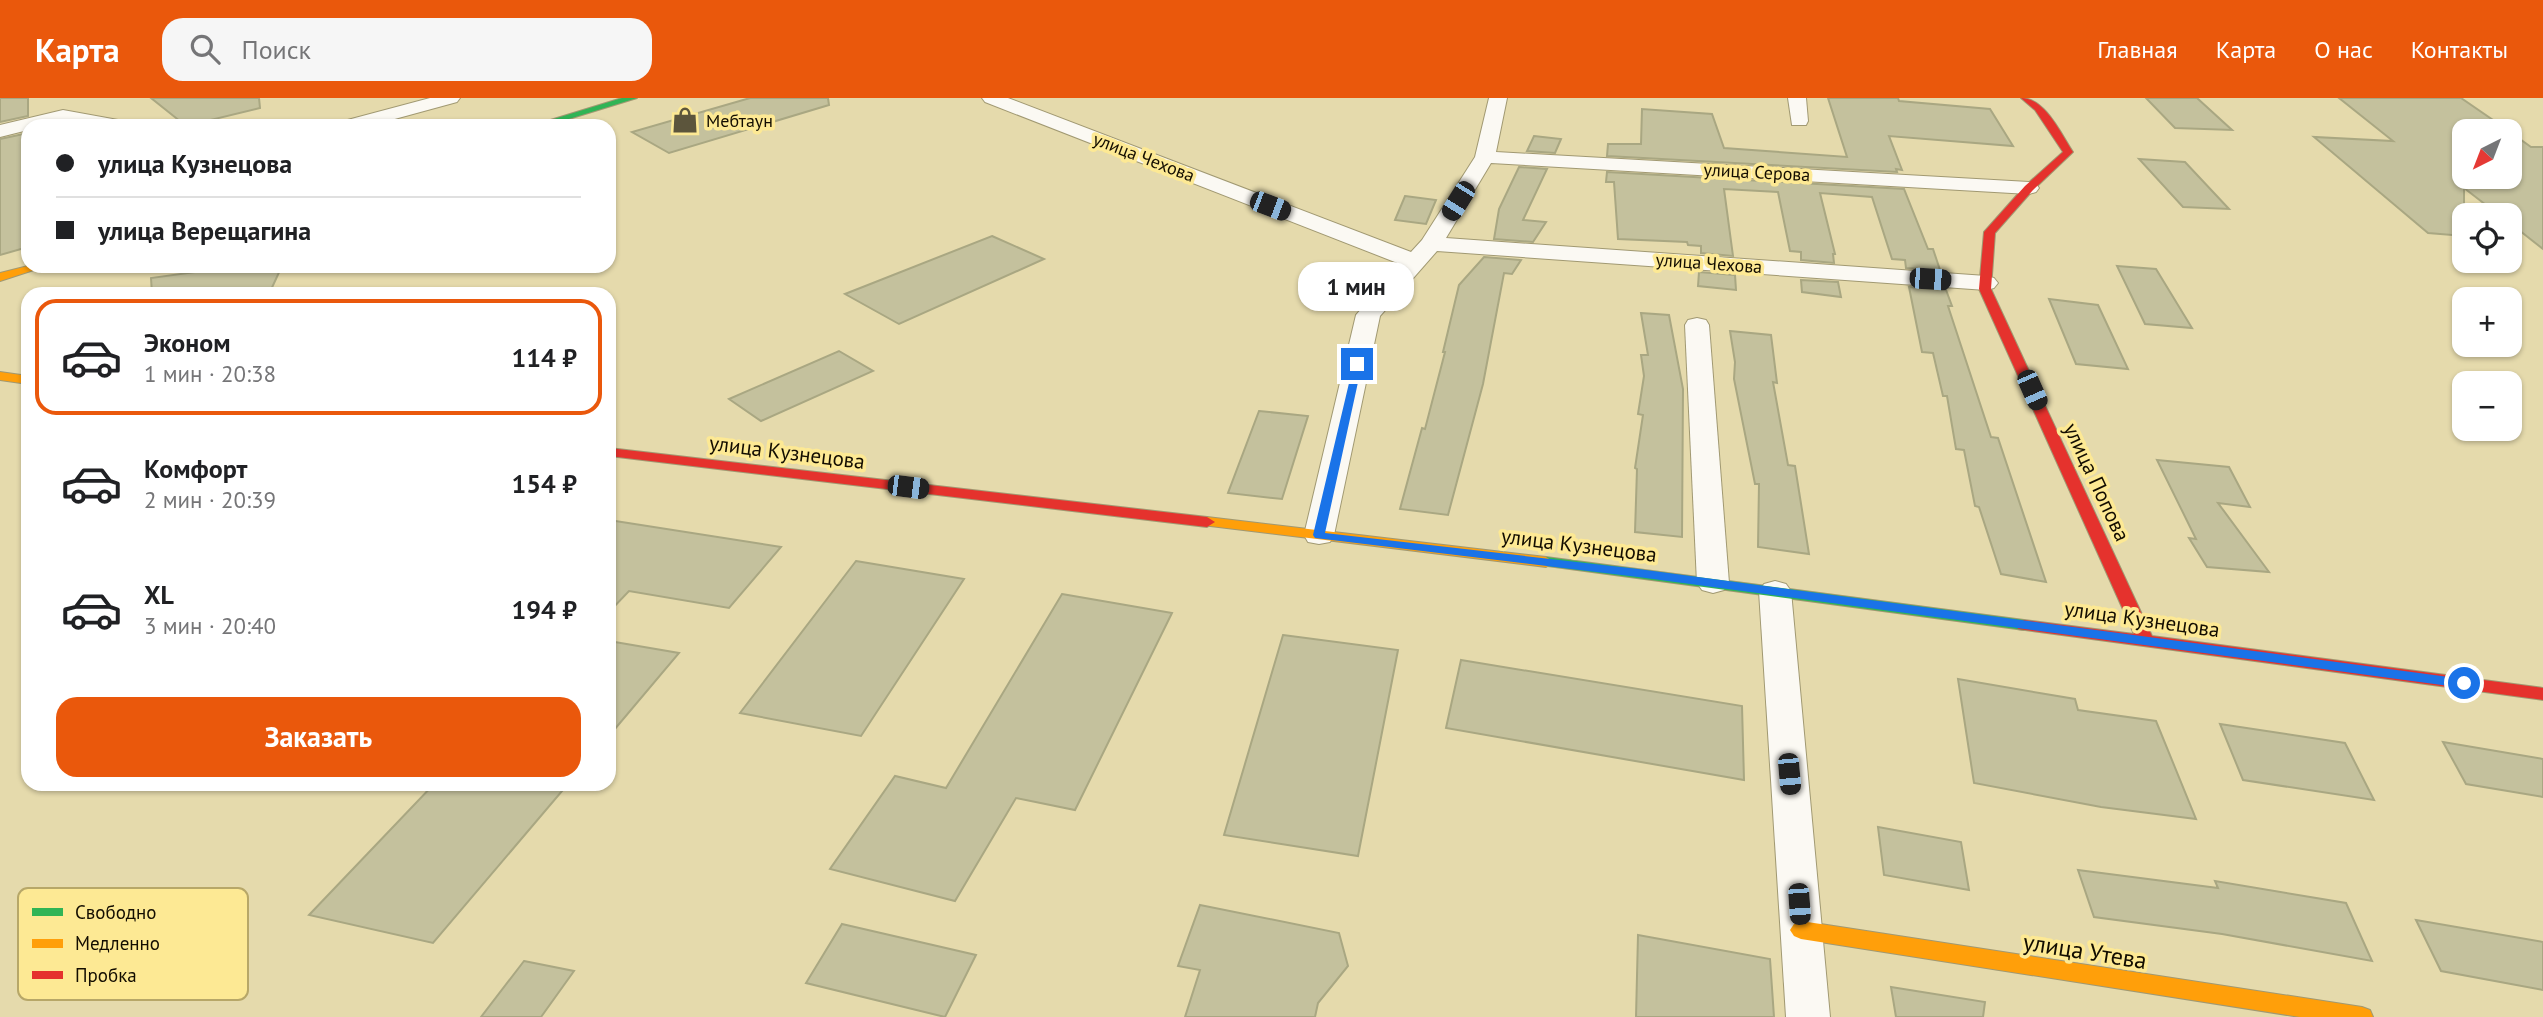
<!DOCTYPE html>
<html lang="ru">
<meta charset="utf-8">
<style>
:root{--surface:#fff;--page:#f6f6f6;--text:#202124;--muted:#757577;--line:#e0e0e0;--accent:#ea580c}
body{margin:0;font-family:"PT Sans",sans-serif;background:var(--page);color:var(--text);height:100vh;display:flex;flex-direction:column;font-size:26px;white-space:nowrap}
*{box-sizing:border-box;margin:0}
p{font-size:23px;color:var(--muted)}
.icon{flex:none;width:38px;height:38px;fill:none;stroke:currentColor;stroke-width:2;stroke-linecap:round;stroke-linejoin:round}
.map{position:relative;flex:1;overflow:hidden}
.details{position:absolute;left:21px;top:189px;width:595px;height:504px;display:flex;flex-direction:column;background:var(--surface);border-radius:21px;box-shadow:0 2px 5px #0004}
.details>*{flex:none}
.guide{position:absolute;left:21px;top:21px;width:595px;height:154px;border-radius:21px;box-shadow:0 2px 5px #0004;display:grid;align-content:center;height:154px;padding:0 35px;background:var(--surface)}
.needle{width:46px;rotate:222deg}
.tools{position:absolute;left:2452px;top:21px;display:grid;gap:14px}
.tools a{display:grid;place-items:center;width:70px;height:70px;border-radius:14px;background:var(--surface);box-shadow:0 2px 5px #0004;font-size:35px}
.end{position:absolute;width:32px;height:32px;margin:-16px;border:9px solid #1a73e8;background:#fff;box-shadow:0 0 0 4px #fff}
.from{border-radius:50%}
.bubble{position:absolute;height:49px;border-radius:21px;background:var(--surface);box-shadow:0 2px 5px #0004;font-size:23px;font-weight:600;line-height:49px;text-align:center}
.car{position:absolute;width:21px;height:42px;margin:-21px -10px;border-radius:9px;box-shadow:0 0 5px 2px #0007;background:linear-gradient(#222 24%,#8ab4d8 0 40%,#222 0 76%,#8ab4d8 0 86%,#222 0)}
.guide b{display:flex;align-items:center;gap:24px;height:66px;font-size:26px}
.guide b+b{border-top:2px solid var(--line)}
.guide i{width:18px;height:18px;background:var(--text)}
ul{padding:12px 0 0;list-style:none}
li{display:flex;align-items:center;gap:21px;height:116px;margin:0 14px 10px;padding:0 21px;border:4px solid transparent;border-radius:21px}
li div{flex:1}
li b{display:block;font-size:26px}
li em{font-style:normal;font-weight:600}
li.selected{border-color:var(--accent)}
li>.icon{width:63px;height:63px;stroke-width:1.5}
.action{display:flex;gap:14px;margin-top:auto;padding:14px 35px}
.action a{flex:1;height:80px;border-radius:21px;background:var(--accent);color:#fff;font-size:28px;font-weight:600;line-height:80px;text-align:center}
header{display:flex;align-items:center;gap:42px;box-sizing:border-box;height:98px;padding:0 35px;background:var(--accent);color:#fff}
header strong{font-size:33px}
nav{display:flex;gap:38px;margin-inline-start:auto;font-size:24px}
.search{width:490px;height:63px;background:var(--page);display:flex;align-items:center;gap:18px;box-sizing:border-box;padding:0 24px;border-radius:21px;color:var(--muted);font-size:26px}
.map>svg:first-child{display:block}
.building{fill:#c4c19d;stroke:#a9a782;stroke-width:2}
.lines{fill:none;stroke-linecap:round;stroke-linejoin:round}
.street-casing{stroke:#a19972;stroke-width:2}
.fast-casing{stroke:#a19972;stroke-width:2}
.slow-casing{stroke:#a19972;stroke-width:2}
.jam-casing{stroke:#a19972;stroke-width:2}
.street{fill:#fbf9f3;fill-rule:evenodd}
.fast{fill:#30b455;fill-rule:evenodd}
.slow{fill:#ff9f0a;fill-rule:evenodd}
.jam{fill:#e5322d;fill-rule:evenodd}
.route{fill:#1a73e8}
.labels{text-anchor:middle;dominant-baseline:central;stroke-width:7;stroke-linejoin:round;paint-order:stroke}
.far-poi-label{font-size:18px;fill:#130d00;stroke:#fde994;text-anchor:start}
.far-street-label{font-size:18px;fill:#130d00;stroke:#fde994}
.street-label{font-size:21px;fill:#130d00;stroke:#fde994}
.near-street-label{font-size:24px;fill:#130d00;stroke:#fde994}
.key{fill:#fde994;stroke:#b7a768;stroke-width:2}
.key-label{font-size:19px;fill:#130d00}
</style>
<header>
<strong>Карта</strong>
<div class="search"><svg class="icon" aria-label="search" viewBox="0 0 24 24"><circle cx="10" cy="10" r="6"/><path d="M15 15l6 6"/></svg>Поиск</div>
<nav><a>Главная</a><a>Карта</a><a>О нас</a><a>Контакты</a></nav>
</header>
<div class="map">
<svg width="2543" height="919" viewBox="0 0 2543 919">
<rect width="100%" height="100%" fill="#e5daac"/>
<g class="building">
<polygon points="0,0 28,0 28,18 0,24"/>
<polygon points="151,0 259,0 260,10 186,28"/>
<polygon points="750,0 828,0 829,7 669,55 632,34"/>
<polygon points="1828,0 1898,0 1899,3 1990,11 2013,48 1889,38 1902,72 1896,71 1897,74 1607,58 1608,46 1641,46 1642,11 1712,16 1724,50 1847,59"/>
<polygon points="2146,0 2197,0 2232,32 2175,30"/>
<polygon points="2339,0 2461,0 2509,33 2464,33 2464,79 2510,79 2510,34 2531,49 2543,49 2543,151 2510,125 2510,117 2499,117 2464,90 2464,138 2428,135 2314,39 2393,43"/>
<polygon points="28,35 28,149 0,157 0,41"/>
<polygon points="1534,38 1561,41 1555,55 1527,53"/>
<polygon points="2139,61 2185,64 2229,111 2183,109"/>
<polygon points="1519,69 1547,71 1523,122 1546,124 1533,144 1494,141 1499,111"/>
<polygon points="1607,74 1904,91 1928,151 1933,151 1940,172 1906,170 1905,162 1892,161 1872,99 1820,95 1835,156 1833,156 1834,165 1801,162 1801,154 1790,153 1778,94 1724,91 1733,158 1701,155 1701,148 1688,147 1687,144 1618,141 1614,84 1606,84"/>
<polygon points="1405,98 1436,102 1426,126 1395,122"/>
<polygon points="992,138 1044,161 899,226 845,196"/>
<polygon points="1484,159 1521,162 1512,176 1504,175 1483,286 1448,417 1400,411 1422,330 1425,331 1445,254 1443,254 1459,187"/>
<polygon points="239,168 282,168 269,196 152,196 151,180"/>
<polygon points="2117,168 2156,171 2192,230 2145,226"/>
<polygon points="1699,174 1735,177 1736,192 1698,188"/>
<polygon points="1801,182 1838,184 1841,199 1802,194"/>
<polygon points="1909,189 1946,192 1952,208 1948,208 1991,339 1998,340 2046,484 2001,476 1979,409 1975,408 1964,352 1956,351 1947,298 1943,298 1933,255 1922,254"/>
<polygon points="2049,201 2098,207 2128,271 2076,266"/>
<polygon points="1641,215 1669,217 1683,291 1682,439 1635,434 1637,371 1635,370 1643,317 1638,316 1644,278 1641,257 1648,257"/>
<polygon points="1730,233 1771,237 1777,285 1773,284 1788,367 1795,368 1809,456 1758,449 1759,386 1755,386 1734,281 1735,264"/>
<polygon points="839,253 873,273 761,323 729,301"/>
<polygon points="1259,313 1308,318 1282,401 1228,395"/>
<polygon points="2157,362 2229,369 2250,409 2218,405 2269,474 2207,469 2189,440 2196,441"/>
<polygon points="609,422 781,449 729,510 629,493 609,514"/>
<polygon points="856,463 964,481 861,638 740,615"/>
<polygon points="1062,496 1172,515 1075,712 1016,700 955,803 830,771 895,678 946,690"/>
<polygon points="1283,537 1398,552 1358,758 1224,737"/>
<polygon points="609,543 679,555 609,638"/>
<polygon points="1461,562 1742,608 1744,682 1446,630"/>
<polygon points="1958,581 2075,601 2078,612 2156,623 2196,721 2101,709 1974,685"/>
<polygon points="2220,626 2345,645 2374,702 2243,682"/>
<polygon points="2443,644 2543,661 2543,699 2466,686"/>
<polygon points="434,686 568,686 433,845 309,817"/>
<polygon points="1878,729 1961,744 1969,792 1884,777"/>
<polygon points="2078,772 2218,790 2215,783 2346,805 2372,863 2222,836 2094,819"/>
<polygon points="1200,807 1339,835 1348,868 1318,905 1315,919 1185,919 1200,872 1178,868"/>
<polygon points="2416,822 2543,844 2543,892 2441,873"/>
<polygon points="842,826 976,857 945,919 806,885"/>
<polygon points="1638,837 1770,861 1774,919 1636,919"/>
<polygon points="524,863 574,873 541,919 481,919"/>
<polygon points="1891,889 1985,904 1983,919 1896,919"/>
</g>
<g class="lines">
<g class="street-casing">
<g id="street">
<polygon points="430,0 460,0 457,4 369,28 337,28 340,24"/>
<polygon points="982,0 1008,0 1411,154 1422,142 1475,59 1489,0 1507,0 1496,54 2029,84 2036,86 2039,90 2036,94 2029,96 1491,65 1446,140 1986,178 1994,180 1998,185 1994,190 1986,192 1437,153 1380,218 1334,437 1330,444 1319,446 1308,444 1304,437 1356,217 1400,166 985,4"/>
<polygon points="1788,0 1806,0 1808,23 1806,27 1792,27"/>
<polygon points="63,12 118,22 128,28 87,28 63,24 28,28 28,32 0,39 0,27"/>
<polygon points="1697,220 1706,222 1709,227 1729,485 1724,492 1713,495 1702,492 1697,485 1685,227 1688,222"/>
<polygon points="1775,483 1786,486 1791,493 1830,919 1786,919 1759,493 1764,486"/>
</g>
</g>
<g class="fast-casing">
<g id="fast">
<polygon points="622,0 637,0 546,28 531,28"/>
<polygon points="1546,459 2024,522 2032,527 2024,532 1540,467 1538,464 1540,461"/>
</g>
</g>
<g class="slow-casing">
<g id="slow">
<polygon points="28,168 46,168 0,183 0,175"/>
<polygon points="0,274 28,278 28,286 0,282"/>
<polygon points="1207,419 1546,459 1554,464 1546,469 1202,427 1199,424"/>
<polygon points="1801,823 2362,909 2370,912 2373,919 2300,919 1801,841 1794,838 1790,832 1794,826"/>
</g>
</g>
<g class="jam-casing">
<g id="jam">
<path d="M2021 0C2045 0 2061 36 2073 54L2033 92 1995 135 1991 191 2152 538 2543 590V602L2018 531 2016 527 2024 522 2134 536 1979 191 1984 134 2025 88 2063 54 2035 12Z"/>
<polygon points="609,350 1207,419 1215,424 1207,429 609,358"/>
</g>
</g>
<use href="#street" class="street"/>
<use href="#fast" class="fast"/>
<use href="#slow" class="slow"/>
<use href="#jam" class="jam"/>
</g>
<polygon class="route" points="1354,264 1362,266 1325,435 1638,471 2464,581 2470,585 2464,590 1638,479 1315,440 1313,437"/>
<defs>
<g id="shop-bare" transform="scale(2.1)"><path d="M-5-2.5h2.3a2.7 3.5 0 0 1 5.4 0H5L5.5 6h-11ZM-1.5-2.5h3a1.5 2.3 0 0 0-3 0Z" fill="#5c553c" stroke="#fde994" stroke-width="2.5" paint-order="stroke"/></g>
</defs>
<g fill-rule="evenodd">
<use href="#shop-bare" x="685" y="22"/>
</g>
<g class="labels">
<g class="far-poi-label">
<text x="706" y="22">Мебтаун</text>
</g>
<g class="far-street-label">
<text transform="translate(1144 59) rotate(21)">улица Чехова</text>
<text transform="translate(1757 74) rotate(3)">улица Серова</text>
<text transform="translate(1709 165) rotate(4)">улица Чехова</text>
</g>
<g class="street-label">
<text transform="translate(787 354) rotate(7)">улица Кузнецова</text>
<text transform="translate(2097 384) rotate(65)">улица Попова</text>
<text transform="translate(1579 447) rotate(7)">улица Кузнецова</text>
<text transform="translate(2142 521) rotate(8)">улица Кузнецова</text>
</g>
<g class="near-street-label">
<text transform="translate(2085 853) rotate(9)">улица Утева</text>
</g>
</g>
<rect x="18" y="790" width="230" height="112" rx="10" class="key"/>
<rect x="32" y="810" width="31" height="8" fill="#30b455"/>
<rect x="32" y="841" width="31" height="9" fill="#ff9f0a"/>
<rect x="32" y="873" width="31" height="8" fill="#e5322d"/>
<g class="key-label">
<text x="75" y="821">Свободно</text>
<text x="75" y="852">Медленно</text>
<text x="75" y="884">Пробка</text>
</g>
</svg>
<div class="tools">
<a><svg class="needle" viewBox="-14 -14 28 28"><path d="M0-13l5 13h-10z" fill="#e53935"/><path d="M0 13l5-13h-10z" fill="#757577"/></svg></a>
<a><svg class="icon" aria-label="locate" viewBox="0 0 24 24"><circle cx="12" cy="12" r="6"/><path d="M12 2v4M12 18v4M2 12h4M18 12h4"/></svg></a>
<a>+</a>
<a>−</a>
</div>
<i class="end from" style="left:2464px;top:585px"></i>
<i class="end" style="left:1357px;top:266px"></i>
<div class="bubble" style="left:1298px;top:164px;width:116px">1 мин</div>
<i class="car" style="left:1458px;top:103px;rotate:212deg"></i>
<i class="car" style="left:1270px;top:108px;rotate:111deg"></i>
<i class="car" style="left:1930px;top:181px;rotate:94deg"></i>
<i class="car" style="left:2032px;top:292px;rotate:156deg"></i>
<i class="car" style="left:908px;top:389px;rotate:97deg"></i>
<i class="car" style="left:1789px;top:676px;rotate:175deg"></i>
<i class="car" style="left:1799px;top:806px;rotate:176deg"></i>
<div class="guide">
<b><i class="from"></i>улица Кузнецова</b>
<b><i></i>улица Верещагина</b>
</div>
<section class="details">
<ul>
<li class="selected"><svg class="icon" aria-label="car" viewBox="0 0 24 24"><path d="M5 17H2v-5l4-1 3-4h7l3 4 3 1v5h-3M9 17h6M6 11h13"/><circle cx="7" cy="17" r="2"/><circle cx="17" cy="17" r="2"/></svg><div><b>Эконом</b><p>1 мин · 20:38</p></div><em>114 ₽</em></li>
<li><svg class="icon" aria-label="car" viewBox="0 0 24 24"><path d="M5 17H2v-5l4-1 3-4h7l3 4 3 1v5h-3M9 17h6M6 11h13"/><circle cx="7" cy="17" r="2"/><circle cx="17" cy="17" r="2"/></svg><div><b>Комфорт</b><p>2 мин · 20:39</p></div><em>154 ₽</em></li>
<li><svg class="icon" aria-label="car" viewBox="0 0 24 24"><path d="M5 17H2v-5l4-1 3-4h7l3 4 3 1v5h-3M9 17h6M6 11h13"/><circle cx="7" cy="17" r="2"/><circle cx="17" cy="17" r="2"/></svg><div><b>XL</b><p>3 мин · 20:40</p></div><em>194 ₽</em></li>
</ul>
<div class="action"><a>Заказать</a></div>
</section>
</div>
